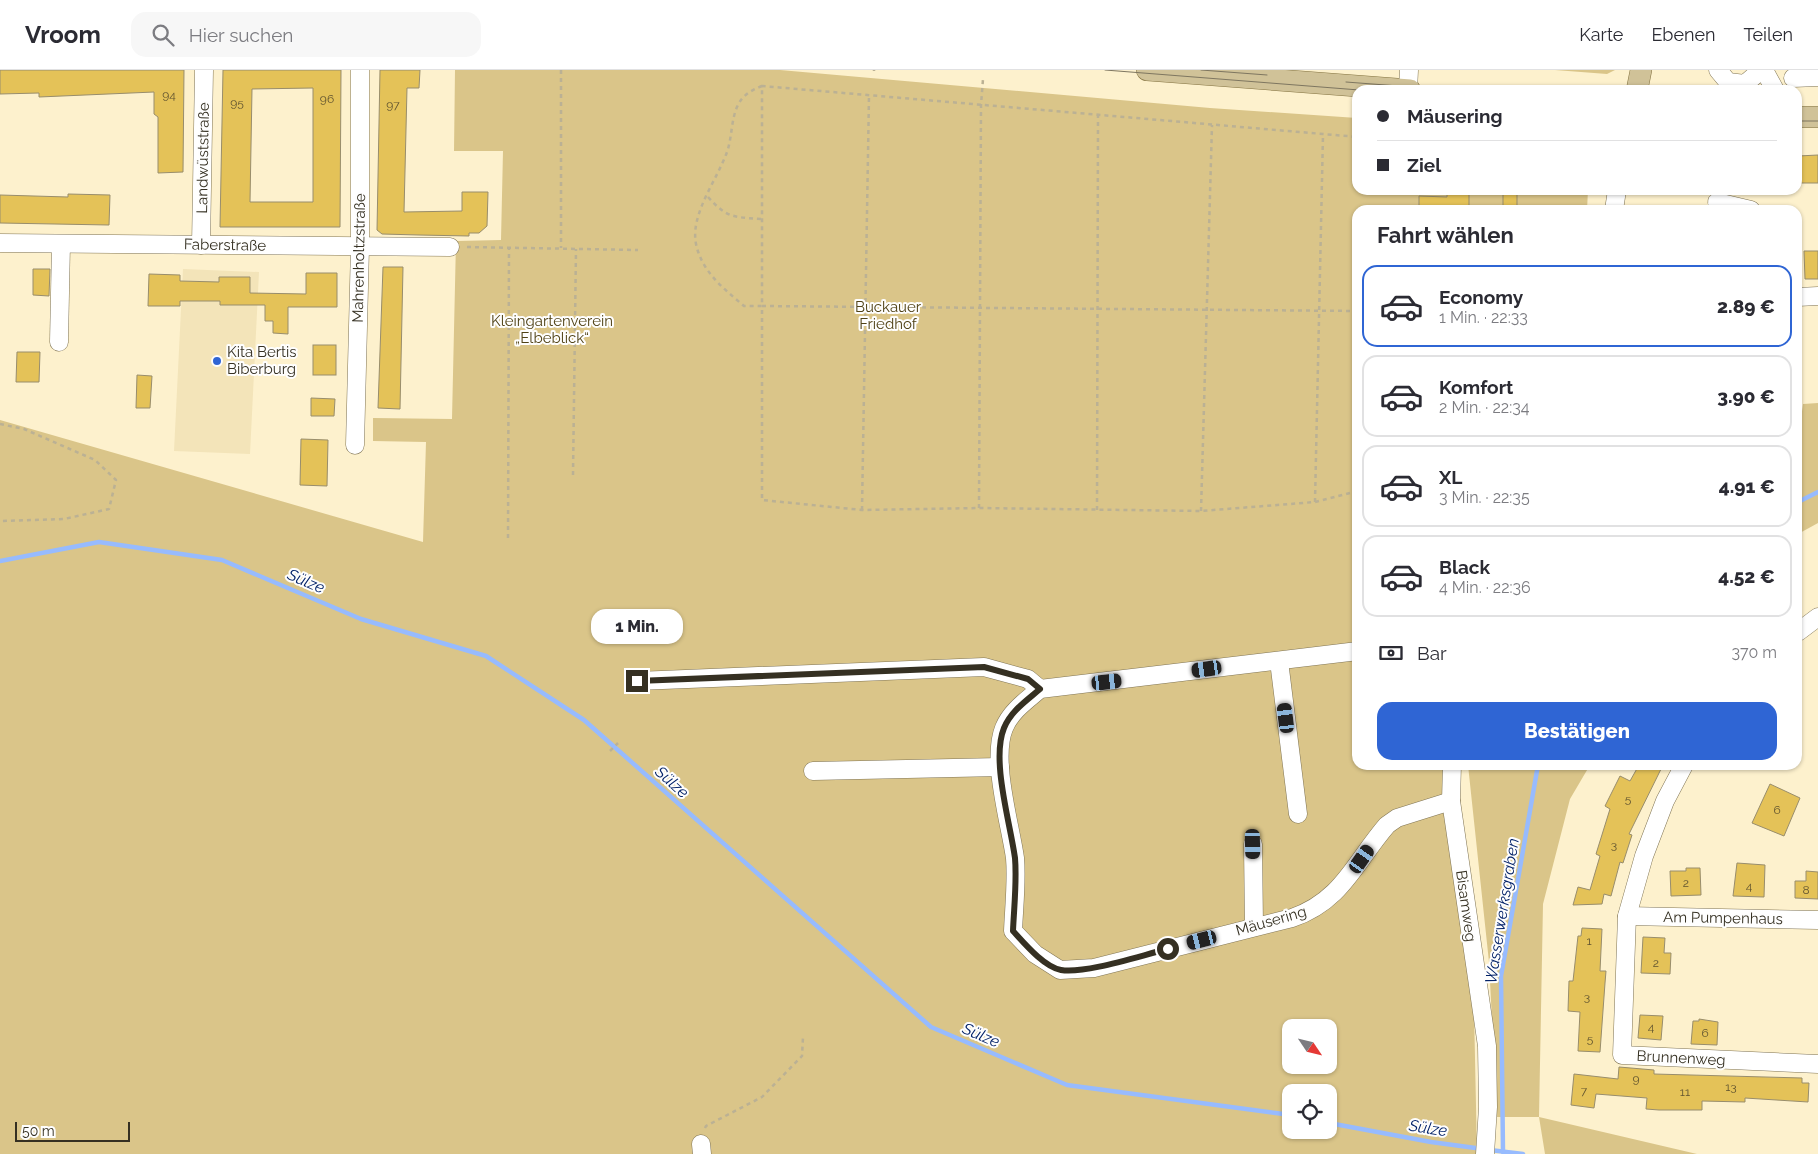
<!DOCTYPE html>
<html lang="de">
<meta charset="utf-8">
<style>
:root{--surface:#fff;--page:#f7f7f7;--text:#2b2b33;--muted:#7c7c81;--line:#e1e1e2;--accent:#2f65d4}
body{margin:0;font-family:Raleway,sans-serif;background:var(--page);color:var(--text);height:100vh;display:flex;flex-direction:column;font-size:19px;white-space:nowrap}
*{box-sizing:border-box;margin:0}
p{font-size:16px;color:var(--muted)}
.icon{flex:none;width:28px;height:28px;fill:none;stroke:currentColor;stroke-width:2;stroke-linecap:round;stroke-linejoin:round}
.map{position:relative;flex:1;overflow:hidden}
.details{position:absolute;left:1352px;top:135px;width:450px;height:565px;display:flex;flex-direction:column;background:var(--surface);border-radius:15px;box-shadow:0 1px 4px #0004}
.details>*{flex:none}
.hud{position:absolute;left:1352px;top:15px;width:450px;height:110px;border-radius:15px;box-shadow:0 1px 4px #0004;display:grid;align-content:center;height:110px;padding:0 25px;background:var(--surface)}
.needle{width:32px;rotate:125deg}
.fabs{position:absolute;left:1282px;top:949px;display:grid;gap:10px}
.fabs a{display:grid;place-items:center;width:55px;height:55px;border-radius:10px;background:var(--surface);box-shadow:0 1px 4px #0004;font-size:25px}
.scale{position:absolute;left:15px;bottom:12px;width:115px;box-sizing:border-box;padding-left:5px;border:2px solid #353022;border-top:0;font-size:14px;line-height:18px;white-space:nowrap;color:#353022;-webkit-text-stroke:4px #fefefe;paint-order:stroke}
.end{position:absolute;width:22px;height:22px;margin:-11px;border:6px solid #353022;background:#fff;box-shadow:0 0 0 2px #fff}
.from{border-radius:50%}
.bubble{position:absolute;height:35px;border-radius:15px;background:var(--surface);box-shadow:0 1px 4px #0004;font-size:16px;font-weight:800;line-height:35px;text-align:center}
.car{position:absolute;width:15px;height:30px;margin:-15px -8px;border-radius:6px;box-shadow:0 0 4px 1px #0007;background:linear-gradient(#222 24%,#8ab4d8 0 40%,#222 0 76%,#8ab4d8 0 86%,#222 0)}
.hud b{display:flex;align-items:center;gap:18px;height:48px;font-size:19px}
.hud b+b{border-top:1px solid var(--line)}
.hud i{width:12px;height:12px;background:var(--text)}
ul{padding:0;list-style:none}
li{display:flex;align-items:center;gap:15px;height:82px;margin:0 10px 8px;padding:0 15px;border:2px solid var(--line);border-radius:15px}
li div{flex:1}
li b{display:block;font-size:19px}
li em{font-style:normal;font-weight:800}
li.active{border-color:var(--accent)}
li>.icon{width:45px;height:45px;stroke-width:1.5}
h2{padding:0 25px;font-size:22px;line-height:60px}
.pay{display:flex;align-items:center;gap:12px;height:55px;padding:0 25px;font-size:19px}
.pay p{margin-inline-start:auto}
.cta{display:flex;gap:10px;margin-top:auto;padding:10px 25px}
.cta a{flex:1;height:58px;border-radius:15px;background:var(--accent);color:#fff;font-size:20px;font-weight:800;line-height:58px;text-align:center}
header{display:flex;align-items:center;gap:30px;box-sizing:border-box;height:70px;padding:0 25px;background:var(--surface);border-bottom:1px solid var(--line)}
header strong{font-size:24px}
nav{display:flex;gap:28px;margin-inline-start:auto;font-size:18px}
.search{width:350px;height:45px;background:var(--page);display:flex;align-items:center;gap:12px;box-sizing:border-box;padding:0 18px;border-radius:15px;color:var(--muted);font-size:19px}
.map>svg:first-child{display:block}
.built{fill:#f3e4b9}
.green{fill:#dac589;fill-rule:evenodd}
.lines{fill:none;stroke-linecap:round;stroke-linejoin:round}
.stream{stroke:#97bbfe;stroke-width:4.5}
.building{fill:#e4c258;stroke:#988d6c;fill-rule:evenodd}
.minor-casing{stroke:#807555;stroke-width:19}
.major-casing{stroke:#857442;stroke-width:22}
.path{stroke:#bbb194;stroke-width:2.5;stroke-dasharray:4 4;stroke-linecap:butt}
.minor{stroke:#fff;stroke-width:18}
.major{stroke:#d0c298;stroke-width:21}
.tram{stroke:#7e7660;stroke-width:1}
.route{stroke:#353022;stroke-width:6}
.poi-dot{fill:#2f65d4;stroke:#fefefe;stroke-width:2}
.labels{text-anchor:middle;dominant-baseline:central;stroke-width:4;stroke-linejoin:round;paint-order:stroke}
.number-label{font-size:12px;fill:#615430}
.street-label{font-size:15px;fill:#353022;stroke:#fefefe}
.park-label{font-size:15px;fill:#504216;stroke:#fefefe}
.poi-label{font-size:15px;fill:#353022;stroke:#fefefe;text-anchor:start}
.water-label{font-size:16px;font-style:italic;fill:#032268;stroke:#fefefe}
</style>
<header>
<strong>Vroom</strong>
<div class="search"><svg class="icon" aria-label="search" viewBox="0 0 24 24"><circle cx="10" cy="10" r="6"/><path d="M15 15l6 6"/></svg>Hier suchen</div>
<nav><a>Karte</a><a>Ebenen</a><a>Teilen</a></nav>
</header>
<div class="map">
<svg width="1818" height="1084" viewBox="0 0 1818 1084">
<rect width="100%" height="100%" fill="#fdf1cd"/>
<polygon class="built" points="183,199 259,202 250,384 174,381"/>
<g class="green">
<path d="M455 0H780L1210 38 1357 48 1358 120H1588L1587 140H1358V695H1448L1474 940 1477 1084H0V350L423 472 426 372 373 371V348L452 349 456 171 501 170 503 81H454ZM1291 958H1329V995H1291ZM1291 1022H1329V1060H1291Z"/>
<polygon points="1555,0 1615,0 1607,4"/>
<polygon points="1818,333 1818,453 1798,464 1798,372 1803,334"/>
<polygon points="1468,695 1590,695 1570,729 1543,834 1539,1047 1697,1084 1545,1084 1539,1047 1497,1047 1489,892"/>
</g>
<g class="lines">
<g class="stream">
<polyline points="1798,432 1818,422"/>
<polyline points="0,491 99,472 222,490 361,549 486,586 584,650 931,957 1067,1015 1291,1045"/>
<polyline points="1329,1053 1431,1072 1483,1079"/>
<polyline points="1490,1080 1523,1084"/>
<polyline points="1503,1082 1501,906 1538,695"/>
</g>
</g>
<g class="building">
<polygon points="0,0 184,0 183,102 158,103 158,47 154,44 154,22 39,27 39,23 0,24"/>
<path d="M223 0H341L340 157H220ZM313 18V132H250L252 19Z"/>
<polygon points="380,0 420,0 419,18 407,18 404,142 462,141 462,122 488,122 487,156 479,163 469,163 469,166 419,165 382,164 377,160"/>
<polygon points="1818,85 1818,113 1798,113 1798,86"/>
<polygon points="1447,120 1469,120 1469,140 1419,140 1419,126 1447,127"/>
<polygon points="68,124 110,125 109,155 0,153 0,125 68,127"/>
<rect x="1503" y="124" width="14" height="16"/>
<polygon points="1804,181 1818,181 1818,209 1805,209"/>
<polygon points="383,197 403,197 400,339 378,338"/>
<polygon points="33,199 50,199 49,226 33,225"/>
<polygon points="306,203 337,203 337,237 288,237 288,264 273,263 273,251 265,251 265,235 220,235 220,231 180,231 180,236 148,236 149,204 180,205 180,211 219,212 219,207 250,207 250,223 306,224"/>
<rect x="313" y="275" width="23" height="30"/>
<polygon points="17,282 40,282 39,312 16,312"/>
<polygon points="137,305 152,306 150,338 136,338"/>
<polygon points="311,328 335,329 334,346 311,346"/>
<polygon points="301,369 328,370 327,416 300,415"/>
<polygon points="1639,695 1663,695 1629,764 1632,765 1623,793 1620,792 1611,826 1604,824 1602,834 1573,835 1578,817 1590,820 1600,786 1596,784 1610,739 1605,736 1620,706 1630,711"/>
<polygon points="1770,714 1800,728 1784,766 1752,753"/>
<polygon points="1737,793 1765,795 1764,827 1733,826"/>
<polygon points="1686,798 1700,798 1701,825 1671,826 1670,801 1686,801"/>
<polygon points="1806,801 1818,802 1818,829 1795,828 1795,811 1806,811"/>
<polygon points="1582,858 1602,859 1600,901 1606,901 1605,913 1600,982 1578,981 1580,942 1568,941 1569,911 1573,911 1578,866 1581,866"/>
<polygon points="1643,867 1665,868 1664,883 1671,883 1670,904 1641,903"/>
<polygon points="1640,945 1663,946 1661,970 1638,968"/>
<polygon points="1699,949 1718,952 1717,975 1691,974 1693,951 1699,951"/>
<polygon points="1619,997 1654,1000 1654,1004 1802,1008 1802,1013 1809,1013 1808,1032 1745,1028 1745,1032 1702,1031 1702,1040 1659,1040 1646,1039 1647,1028 1596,1024 1594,1038 1571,1035 1574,1004 1618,1009"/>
</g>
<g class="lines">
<g class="minor-casing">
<g id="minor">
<polyline points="1718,0 1728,12 1745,14 1761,0"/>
<polyline points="1764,0 1775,20"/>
<polyline points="1793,8 1818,7"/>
<polyline points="1408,20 1409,0"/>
<polyline points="1717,132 1751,140"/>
<polyline points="1614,140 1617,120"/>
<polyline points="0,173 450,177"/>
<polyline points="201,175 204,0"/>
<polyline points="1798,227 1818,226"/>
<polyline points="59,272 61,174"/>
<polyline points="355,375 360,177 360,0"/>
<polyline points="1798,562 1818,547"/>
<path d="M1358 581 1040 619C1026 631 1011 641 1004 658 991 690 1010 753 1015 788 1017 811 1014 837 1013 861L1035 884 1060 900 1094 898 1292 848C1342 831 1355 792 1387 755L1397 748 1451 731"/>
<polyline points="1279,591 1298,744"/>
<polyline points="637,611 984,597 1028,609 1040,619"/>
<polyline points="1452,695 1451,731 1487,976 1488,1037 1485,1084"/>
<polyline points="1684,695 1665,731 1644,786 1627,846 1622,985 1818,994"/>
<polyline points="813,701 1000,697"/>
<polyline points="1253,774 1254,857"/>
<polyline points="1627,846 1818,850"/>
<polyline points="701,1074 702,1084"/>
</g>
</g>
<g class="major-casing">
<g id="major">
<polyline points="1147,0 1410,20"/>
<polyline points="1637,20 1641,0"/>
<polyline points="1798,47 1818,47"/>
</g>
</g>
<g class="path">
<polyline points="561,0 561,178"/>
<polyline points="874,1 874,0"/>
<path d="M762 16C752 20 742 25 737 37 731 51 732 68 727 82 717 110 690 144 696 174 702 202 723 218 744 236H762V16L1358 67"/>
<polyline points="1612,18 1620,19"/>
<path d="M708 127C727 148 733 147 761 149"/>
<polyline points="467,177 638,180"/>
<polyline points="1358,241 762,236 762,430 862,440 979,438 1201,441 1315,432 1358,421"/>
<polyline points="0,354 24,359 95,390 116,410 109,439 64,449 0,451"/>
<polyline points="573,405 576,179"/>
<polyline points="1315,432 1323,64"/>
<polyline points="979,438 981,35 983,9"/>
<polyline points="862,440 869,25"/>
<polyline points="1097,440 1098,45"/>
<polyline points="1201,441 1212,55"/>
<polyline points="508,468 509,177"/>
<polyline points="610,681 618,673"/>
<polyline points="705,1058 706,1056 762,1027 802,986 803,967"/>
</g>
<use href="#minor" class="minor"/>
<use href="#major" class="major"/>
<g class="tram">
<polyline points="1105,0 1359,20"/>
<polyline points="1201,0 1267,5"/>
<polyline points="1346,12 1451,20"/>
<polyline points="1798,51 1818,51"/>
</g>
</g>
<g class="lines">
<path class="route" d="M637 611 984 597 1028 609 1040 619C1026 631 1011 641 1004 658 991 690 1010 752 1015 788 1017 811 1014 837 1013 861 1024 873 1044 897 1061 900 1086 904 1142 885 1168 879"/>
</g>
<circle class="poi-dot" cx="217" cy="291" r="5"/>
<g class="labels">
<g class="number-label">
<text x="169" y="25">94</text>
<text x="327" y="29">96</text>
<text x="237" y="33">95</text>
<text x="393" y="35">97</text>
<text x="1628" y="729">5</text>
<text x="1777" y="740">6</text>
<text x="1614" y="775">3</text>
<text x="1686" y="813">2</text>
<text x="1749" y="816">4</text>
<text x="1806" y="820">8</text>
<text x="1589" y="871">1</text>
<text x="1656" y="893">2</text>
<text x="1587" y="927">3</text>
<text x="1651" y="957">4</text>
<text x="1705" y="963">6</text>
<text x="1590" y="969">5</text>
<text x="1636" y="1009">9</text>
<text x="1731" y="1017">13</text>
<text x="1584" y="1021">7</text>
<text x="1685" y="1022">11</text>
</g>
<g class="street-label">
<text transform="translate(203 88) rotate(-89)">Landwüststraße</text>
<text transform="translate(225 175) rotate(1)">Faberstraße</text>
<text transform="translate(359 188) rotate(-89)">Mahrenholtzstraße</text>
<text transform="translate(1466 836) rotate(82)">Bisamweg</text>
<text transform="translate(1723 848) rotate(1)">Am Pumpenhaus</text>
<text transform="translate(1271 851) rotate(-16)">Mäusering</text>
<text transform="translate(1681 988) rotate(3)">Brunnenweg</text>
</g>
<g class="park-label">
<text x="888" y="237">Buckauer<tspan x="888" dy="17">Friedhof</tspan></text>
<text x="552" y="251">Kleingartenverein<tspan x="552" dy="17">„Elbeblick“</tspan></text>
</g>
<g class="poi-label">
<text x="227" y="282">Kita Bertis<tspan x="227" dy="17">Biberburg</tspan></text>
</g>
<g class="water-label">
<text transform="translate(306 511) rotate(23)">Sülze</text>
<text transform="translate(672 712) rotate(42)">Sülze</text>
<text transform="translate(1502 841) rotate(-81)">Wasserwerksgraben</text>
<text transform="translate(981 965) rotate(23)">Sülze</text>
<text transform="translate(1428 1058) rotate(9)">Sülze</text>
</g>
</g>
</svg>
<div class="fabs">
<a><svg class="needle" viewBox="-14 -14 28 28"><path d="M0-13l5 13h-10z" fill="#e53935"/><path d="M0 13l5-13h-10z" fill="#7c7c81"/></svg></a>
<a><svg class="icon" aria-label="locate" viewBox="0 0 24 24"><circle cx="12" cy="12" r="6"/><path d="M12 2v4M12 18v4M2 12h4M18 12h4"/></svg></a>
</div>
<div class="scale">50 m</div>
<i class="end from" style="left:1168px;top:879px"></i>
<i class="end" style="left:637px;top:611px"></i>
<div class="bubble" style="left:591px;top:539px;width:92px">1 Min.</div>
<i class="car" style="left:1207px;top:599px;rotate:262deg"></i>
<i class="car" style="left:1107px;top:612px;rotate:84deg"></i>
<i class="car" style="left:1286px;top:648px;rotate:353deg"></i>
<i class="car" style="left:1253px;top:774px;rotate:179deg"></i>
<i class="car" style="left:1362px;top:789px;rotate:35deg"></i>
<i class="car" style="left:1202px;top:870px;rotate:256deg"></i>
<div class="hud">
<b><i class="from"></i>Mäusering</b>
<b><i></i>Ziel</b>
</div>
<section class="details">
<h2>Fahrt wählen</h2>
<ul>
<li class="active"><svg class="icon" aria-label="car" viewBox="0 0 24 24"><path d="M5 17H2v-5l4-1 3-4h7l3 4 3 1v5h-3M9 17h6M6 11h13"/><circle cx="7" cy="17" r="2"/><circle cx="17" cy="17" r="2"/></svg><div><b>Economy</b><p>1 Min. · 22:33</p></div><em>2.89 €</em></li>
<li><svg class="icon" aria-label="car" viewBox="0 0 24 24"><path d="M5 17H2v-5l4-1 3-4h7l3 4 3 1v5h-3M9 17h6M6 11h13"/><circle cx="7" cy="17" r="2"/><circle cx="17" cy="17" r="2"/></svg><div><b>Komfort</b><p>2 Min. · 22:34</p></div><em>3.90 €</em></li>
<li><svg class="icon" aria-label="car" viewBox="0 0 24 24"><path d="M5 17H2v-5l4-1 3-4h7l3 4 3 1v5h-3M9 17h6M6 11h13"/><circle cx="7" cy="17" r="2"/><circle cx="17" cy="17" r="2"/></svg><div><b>XL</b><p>3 Min. · 22:35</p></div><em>4.91 €</em></li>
<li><svg class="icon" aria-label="car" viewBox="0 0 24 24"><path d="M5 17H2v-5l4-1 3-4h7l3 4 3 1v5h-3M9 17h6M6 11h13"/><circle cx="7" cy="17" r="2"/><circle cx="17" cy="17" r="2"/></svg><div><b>Black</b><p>4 Min. · 22:36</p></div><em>4.52 €</em></li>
</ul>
<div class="pay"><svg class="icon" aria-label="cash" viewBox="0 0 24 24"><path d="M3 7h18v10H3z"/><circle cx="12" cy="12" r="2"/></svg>Bar<p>370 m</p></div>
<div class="cta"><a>Bestätigen</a></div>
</section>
</div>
